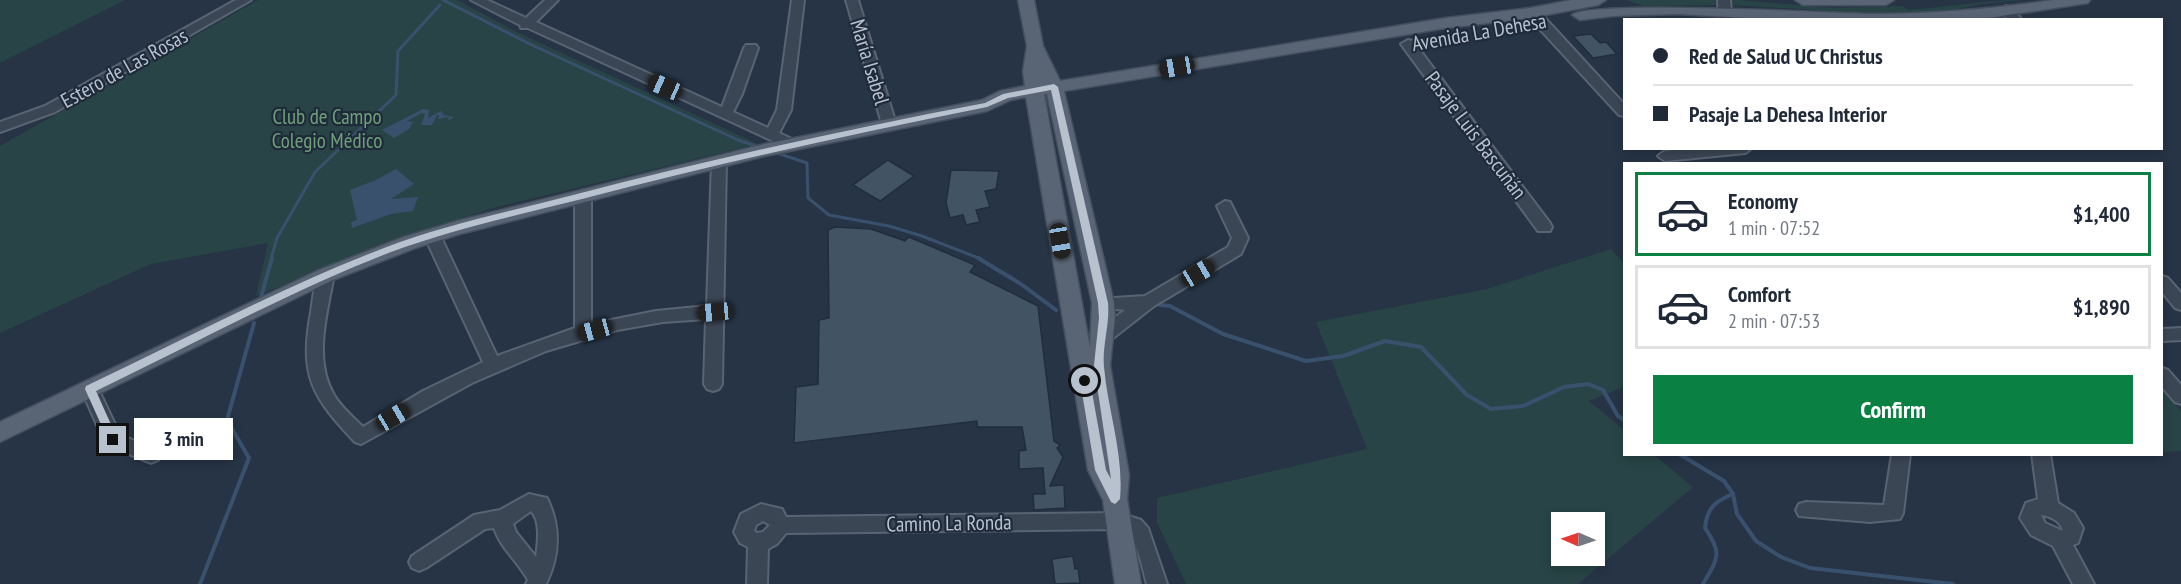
<!DOCTYPE html>
<meta charset="utf-8">
<style>
:root{--surface:#fff;--page:#f6f6f7;--text:#1f2937;--muted:#747a83;--line:#e0e1e3;--accent:#0b8043}
body{margin:0;font-family:"PT Sans Narrow",sans-serif;background:var(--page);color:var(--text);height:100vh;display:flex;flex-direction:column;font-size:22px;white-space:nowrap}
*{box-sizing:border-box;margin:0}
p{font-size:20px;color:var(--muted)}
.icon{flex:none;width:33px;height:33px;fill:none;stroke:currentColor;stroke-width:2;stroke-linecap:round;stroke-linejoin:round}
.map{position:relative;flex:1;overflow:hidden}
.drawer{position:absolute;left:1623px;top:162px;width:540px;height:294px;display:flex;flex-direction:column;background:var(--surface);border-radius:0px;box-shadow:0 3px 9px #0003}
.drawer>*{flex:none}
.hud{position:absolute;left:1623px;top:18px;width:540px;height:132px;border-radius:0px;box-shadow:0 3px 9px #0003;display:grid;align-content:center;height:132px;padding:0 30px;background:var(--surface)}
.needle{width:39px;rotate:272deg}
.buttons{position:absolute;left:1551px;top:512px;display:grid;gap:12px}
.buttons a{display:grid;place-items:center;width:54px;height:54px;border-radius:0px;background:var(--surface);box-shadow:0 3px 9px #0003;font-size:30px}
.end{position:absolute;width:27px;height:27px;margin:-14px;border:8px solid #b8c1ce;background:#111;box-shadow:0 0 0 3px #111}
.from{border-radius:50%}
.bubble{position:absolute;height:42px;border-radius:0px;background:var(--surface);box-shadow:0 3px 9px #0003;font-size:20px;font-weight:600;line-height:42px;text-align:center}
.car{position:absolute;width:18px;height:36px;margin:-18px -9px;border-radius:8px;box-shadow:0 0 4px 2px #0007;background:linear-gradient(#222 24%,#8ab4d8 0 40%,#222 0 76%,#8ab4d8 0 86%,#222 0)}
.hud b{display:flex;align-items:center;gap:21px;height:57px;font-size:22px}
.hud b+b{border-top:2px solid var(--line)}
.hud i{width:15px;height:15px;background:var(--text)}
ul{padding:10px 0 0;list-style:none}
li{display:flex;align-items:center;gap:18px;height:84px;margin:0 12px 9px;padding:0 18px;border:3px solid var(--line);border-radius:0px}
li div{flex:1}
li b{display:block;font-size:22px}
li em{font-style:normal;font-weight:600}
li.on{border-color:var(--accent)}
li>.icon{width:54px;height:54px;stroke-width:1.5}
.cta{display:flex;gap:12px;margin-top:auto;padding:12px 30px}
.cta a{flex:1;height:69px;border-radius:0px;background:var(--accent);color:#fff;font-size:24px;font-weight:600;line-height:69px;text-align:center}
.map>svg:first-child{display:block}
.green{fill:#284446;fill-rule:evenodd}
.water{fill:#39516d}
.lines{fill:none;stroke-linecap:round;stroke-linejoin:round}
.stream-far1{stroke:#39516d;stroke-width:3}
.stream{stroke:#39516d;stroke-width:4}
.building{fill:#425364;stroke:#212d3c;stroke-width:1.5}
.minor-casing{stroke:#596472;stroke-width:4}
.major-casing{stroke:#444f5e;stroke-width:3}
.minor{fill:#3b4654;fill-rule:evenodd}
.major{fill:#596574;fill-rule:evenodd}
.route{fill:#b8c1ce}
.labels{text-anchor:middle;dominant-baseline:central;stroke-width:4.5;stroke-linejoin:round;paint-order:stroke}
.street-label{font-size:21px;fill:#b8c1ce;stroke:#1f2b3a}
.park-label{font-size:21px;fill:#6ea078;stroke:#1f2b3a}
</style>
<div class="map">
<svg width="2181" height="584" viewBox="0 0 2181 584">
<rect width="100%" height="100%" fill="#263445"/>
<g class="green">
<polygon points="0,0 125,0 0,63"/>
<polygon points="258,0 457,0 519,33 758,144 493,208 395,241 256,296 268,243 151,264 0,333 0,146"/>
<path d="M1627 0H1740L1833 8 1903 6 1908 10C1947 7 1985 0 2023 0L1981 4 1944 12 1887 14 1728 5 1643 6Z"/>
<path d="M1611 249 1624 263V387L1589 401 1624 430V454L1654 455 1693 487 1578 584H1186L1157 523V498L1367 449 1316 322 1487 289ZM1562 522H1594V555H1562Z"/>
<polygon points="2162,388 2181,411 2181,451 2162,452"/>
</g>
<g class="water">
<polygon points="423,109 429,110 428,118 441,111 444,115 454,117 448,121 449,117 438,119 439,115 437,115 432,125 421,125 425,114 422,113 407,121 413,122 409,129 394,138 382,130"/>
<polygon points="396,169 414,184 391,199 418,197 413,211 391,214 352,228 351,222 357,220 350,190 376,180"/>
</g>
<g class="lines">
<g class="stream-far1">
<polyline points="443,0 534,46 738,140 756,146"/>
<polyline points="777,153 807,163 808,198 829,215 889,226 922,236 981,259"/>
<polyline points="271,259 277,238 315,172 396,95 398,51 440,5"/>
</g>
<g class="stream">
<polyline points="978,258 1021,284 1056,310"/>
<polyline points="261,297 272,258"/>
<polyline points="1160,305 1170,306 1223,334 1306,361 1343,356 1385,341 1421,347 1467,395 1491,409 1523,406 1564,387 1588,384 1603,390 1618,416 1624,420"/>
<polyline points="1679,454 1724,481 1733,494 1737,514 1756,541 1781,557 1810,568 1953,584"/>
<polyline points="200,584 249,458 227,420 254,323"/>
<path d="M1703 584C1718 558 1723 554 1705 528 1707 508 1715 501 1733 494"/>
</g>
</g>
<g class="building">
<polygon points="1591,34 1600,43 1606,42 1617,54 1593,58 1573,36"/>
<polygon points="888,160 914,176 880,201 853,185"/>
<polygon points="951,170 999,171 996,189 985,191 990,207 976,210 980,222 966,225 963,215 950,218 946,203"/>
<polygon points="835,227 871,229 905,241 909,237 975,265 970,272 1038,306 1054,441 1060,445 1057,448 1063,457 1050,486 1064,485 1065,508 1034,510 1033,494 1045,494 1043,468 1019,469 1019,451 1026,450 1022,427 977,427 977,421 794,443 796,387 818,384 819,320 829,318 828,230"/>
<polygon points="1073,556 1075,569 1078,568 1080,583 1055,584 1052,559"/>
</g>
<g class="lines">
<g class="minor-casing">
<g id="minor">
<polygon points="236,0 251,0 55,112 0,132 0,122 45,106"/>
<polygon points="471,0 487,0 526,18 545,0 558,0 536,22 722,107 744,48 746,45 756,45 758,48 742,94 733,112 768,128 777,110 792,0 804,0 791,110 779,133 796,141 798,144 791,149 786,147 528,28 521,28 520,25"/>
<polygon points="846,0 858,0 896,124 894,127 889,129 882,124"/>
<polygon points="1718,0 1730,0 1732,20 1719,20"/>
<polygon points="2006,6 2011,7 2022,20 2008,20 2000,10"/>
<polygon points="1541,18 1546,19 1624,104 1624,116 1619,115 1536,25 1534,22 1536,19"/>
<polygon points="1408,40 1413,41 1550,223 1552,227 1550,231 1538,231 1401,44"/>
<polygon points="1692,148 1752,148 1745,153 1665,161 1658,156 1665,151"/>
<path d="M719 156 726 161 722 384 719 389 713 391 707 389 704 384 706 319 663 322 617 330 546 351 472 383 361 444 355 442C312 397 299 376 311 312 313 299 314 282 320 271H332L334 275C327 313 313 360 334 395 341 407 353 417 363 427L423 391 483 362 424 235 426 231H438L440 235 497 356 575 328V195L583 190 591 195V324L656 311 707 306 712 161Z"/>
<polygon points="1225,201 1230,202 1248,238 1241,254 1154,306 1108,342 1102,343 1096,342 1093,337 1096,332 1125,310 1097,307 1095,303 1097,299 1145,296 1228,247 1232,238 1217,206"/>
<polygon points="2162,276 2168,278 2181,293 2181,310 2175,308 2162,292"/>
<polygon points="2181,328 2181,340 2162,341 2162,329"/>
<polygon points="2162,368 2168,370 2181,385 2181,404 2175,402 2162,387"/>
<polygon points="90,382 96,384 120,435 158,450 160,455 158,460 151,463 106,445 81,389 84,384"/>
<polygon points="1892,454 1910,454 1903,513 1900,519 1870,522 1799,516 1796,510 1799,504 1806,502 1884,505"/>
<path d="M2032 454H2050L2058 503 2074 513 2083 528 2078 543 2073 545 2094 584H2073L2053 546 2031 535 2020 518 2026 503 2038 499ZM2041 515C2050 516 2061 521 2063 531L2045 523Z"/>
<path d="M529 494 547 498C561 527 560 555 546 584H526L528 580C518 562 500 547 494 528L485 529 426 568 419 571 412 568 409 562 412 556 474 515 500 510ZM531 511C541 521 538 543 536 557L516 532 513 524Z"/>
<path d="M761 504 782 509 786 517 1119 513 1141 520 1148 528 1167 584H1147C1141 566 1139 536 1119 529L786 533 777 544 768 549 767 584H747L748 547 740 543 734 532 741 514ZM763 521 770 525 763 532 757 533 754 531 756 525Z"/>
</g>
</g>
<g class="major-casing">
<g id="major">
<path d="M1018 0H1034L1043 46 1060 81 1446 18 1530 8 1572 0H1606L1598 5 1530 18 1446 28 1064 91 1114 303 1115 318 1110 365 1129 475 1127 499 1141 584H1115L1103 500 1088 470 1026 97 1011 100 987 111 765 156 460 234 418 247 333 280 0 442V422L319 270 404 237 457 221 765 144 982 100 1000 91 1025 86 1023 71 1027 46ZM1044 94H1047L1092 303 1090 348Z"/>
<polygon points="1795,0 1894,0 1886,5 1803,5"/>
<path d="M2054 0H2090L2088 3 1975 20H1782L1678 14 1613 16 1580 20 1572 15C1590 0 1830 13 1872 14 1933 14 1994 9 2054 0Z"/>
</g>
</g>
<use href="#minor" class="minor"/>
<use href="#major" class="major"/>
</g>
<path class="route" d="M1054 84 1058 87 1108 303C1110 324 1102 346 1104 367 1108 412 1124 454 1120 499L1115 504 1111 502 1095 470 1080 381 1085 377 1090 381 1106 470 1111 479 1094 365 1099 318 1098 303 1051 90 1008 98 987 107C851 134 717 164 582 199 518 215 453 229 391 252 290 291 194 344 96 391L118 440 113 444 108 440 85 389 86 386C185 339 282 287 384 248 446 224 512 211 577 194 712 159 848 129 985 103L1003 94Z"/>
<g class="labels">
<g class="street-label">
<text transform="translate(1479 32) rotate(-10)">Avenida La Dehesa</text>
<text transform="translate(870 62) rotate(73)">María Isabel</text>
<text transform="translate(124 68) rotate(-29)">Estero de Las Rosas</text>
<text transform="translate(1476 135) rotate(53)">Pasaje Luis Bascuñán</text>
<text transform="translate(949 523) rotate(-1)">Camino La Ronda</text>
</g>
<g class="park-label">
<text x="327" y="116">Club de Campo<tspan x="327" dy="24">Colegio Médico</tspan></text>
</g>
</g>
</svg>
<div class="buttons">
<a><svg class="needle" viewBox="-14 -14 28 28"><path d="M0-13l5 13h-10z" fill="#e53935"/><path d="M0 13l5-13h-10z" fill="#747a83"/></svg></a>
</div>
<i class="end from" style="left:1085px;top:381px"></i>
<i class="end" style="left:113px;top:440px"></i>
<div class="bubble" style="left:134px;top:418px;width:99px">3 min</div>
<i class="car" style="left:1177px;top:67px;rotate:260deg"></i>
<i class="car" style="left:665px;top:87px;rotate:294deg"></i>
<i class="car" style="left:1060px;top:241px;rotate:170deg"></i>
<i class="car" style="left:1198px;top:273px;rotate:60deg"></i>
<i class="car" style="left:715px;top:312px;rotate:265deg"></i>
<i class="car" style="left:595px;top:330px;rotate:255deg"></i>
<i class="car" style="left:393px;top:417px;rotate:60deg"></i>
<div class="hud">
<b><i class="from"></i>Red de Salud UC Christus</b>
<b><i></i>Pasaje La Dehesa Interior</b>
</div>
<section class="drawer">
<ul>
<li class="on"><svg class="icon" aria-label="car" viewBox="0 0 24 24"><path d="M5 17H2v-5l4-1 3-4h7l3 4 3 1v5h-3M9 17h6M6 11h13"/><circle cx="7" cy="17" r="2"/><circle cx="17" cy="17" r="2"/></svg><div><b>Economy</b><p>1 min · 07:52</p></div><em>$1,400</em></li>
<li><svg class="icon" aria-label="car" viewBox="0 0 24 24"><path d="M5 17H2v-5l4-1 3-4h7l3 4 3 1v5h-3M9 17h6M6 11h13"/><circle cx="7" cy="17" r="2"/><circle cx="17" cy="17" r="2"/></svg><div><b>Comfort</b><p>2 min · 07:53</p></div><em>$1,890</em></li>
</ul>
<div class="cta"><a>Confirm</a></div>
</section>
</div>
